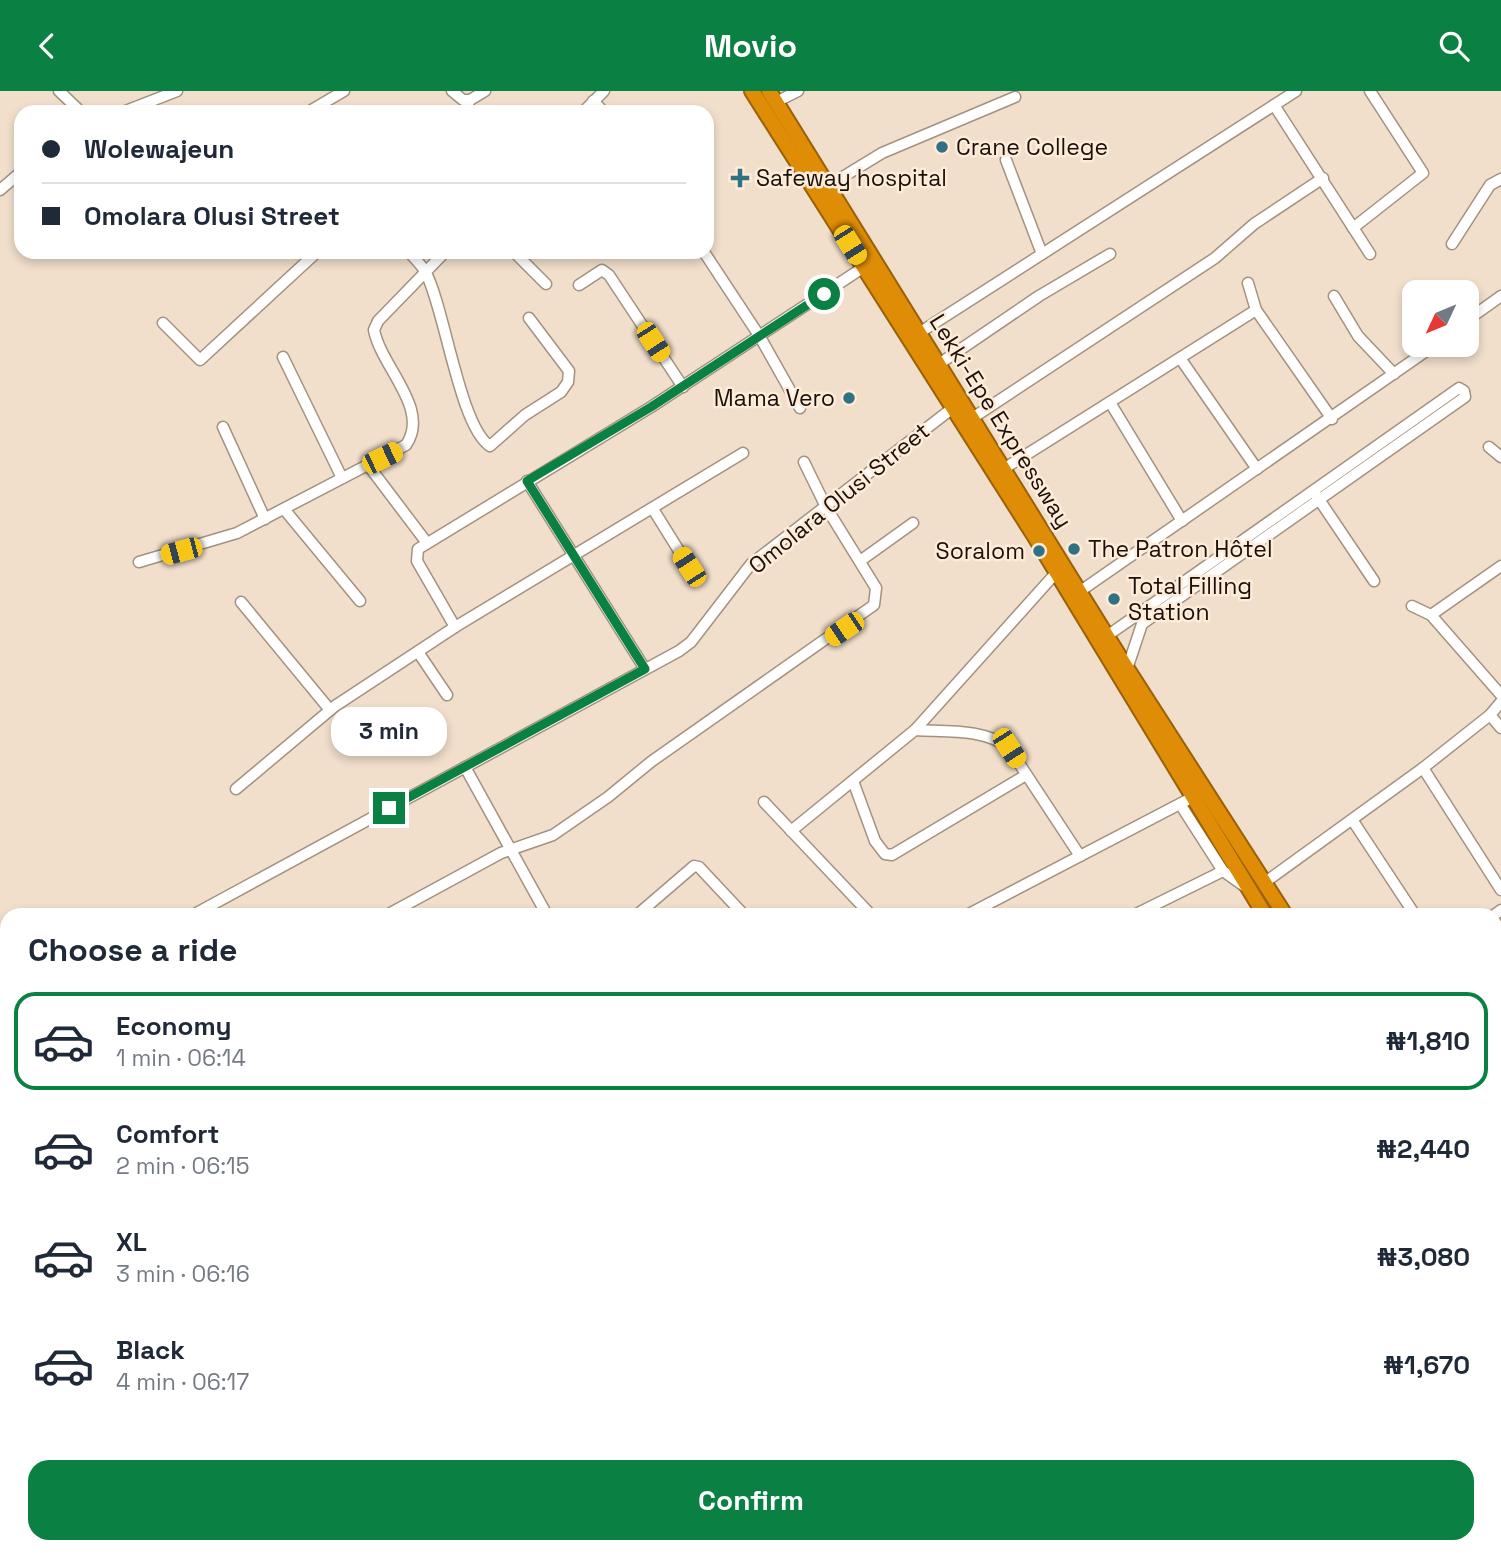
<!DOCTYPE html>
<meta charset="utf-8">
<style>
:root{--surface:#fff;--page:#f6f6f7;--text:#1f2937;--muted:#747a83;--line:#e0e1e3;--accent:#0b8043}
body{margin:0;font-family:"Space Grotesk",sans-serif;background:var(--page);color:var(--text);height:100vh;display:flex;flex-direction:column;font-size:26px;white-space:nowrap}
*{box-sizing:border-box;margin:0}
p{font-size:23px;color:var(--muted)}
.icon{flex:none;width:38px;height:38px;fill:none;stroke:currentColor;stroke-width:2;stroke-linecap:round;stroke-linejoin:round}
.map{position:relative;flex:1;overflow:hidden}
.sheet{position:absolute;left:0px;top:817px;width:1502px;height:646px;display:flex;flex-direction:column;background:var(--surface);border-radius:21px 21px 0 0;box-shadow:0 4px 10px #0003}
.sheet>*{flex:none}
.guide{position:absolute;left:14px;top:14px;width:700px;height:154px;border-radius:21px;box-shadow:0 4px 10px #0003;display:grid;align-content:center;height:154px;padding:0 28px;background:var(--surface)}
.needle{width:46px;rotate:226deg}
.fabs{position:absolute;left:1402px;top:189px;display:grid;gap:14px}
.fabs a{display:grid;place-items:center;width:77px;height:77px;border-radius:14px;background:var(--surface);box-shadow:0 4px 10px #0003;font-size:35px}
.end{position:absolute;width:32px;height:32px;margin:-16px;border:9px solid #0b8043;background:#fff;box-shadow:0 0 0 4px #fff}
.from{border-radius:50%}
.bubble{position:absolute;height:49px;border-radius:21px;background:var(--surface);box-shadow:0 4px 10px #0003;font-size:23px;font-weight:700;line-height:49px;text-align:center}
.car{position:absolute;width:21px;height:42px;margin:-21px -10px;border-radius:9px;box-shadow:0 0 5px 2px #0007;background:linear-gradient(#f5c518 24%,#345 0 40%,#f5c518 0 76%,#345 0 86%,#f5c518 0)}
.guide b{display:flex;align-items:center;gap:24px;height:66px;font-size:26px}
.guide b+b{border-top:2px solid var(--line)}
.guide i{width:18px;height:18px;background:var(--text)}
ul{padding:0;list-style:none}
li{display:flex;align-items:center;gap:21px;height:98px;margin:0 14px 10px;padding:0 14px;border:4px solid transparent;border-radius:21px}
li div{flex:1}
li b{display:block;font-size:26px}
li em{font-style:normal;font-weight:700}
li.active{border-color:var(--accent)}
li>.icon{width:63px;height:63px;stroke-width:1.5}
h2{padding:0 28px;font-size:32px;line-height:84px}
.button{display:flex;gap:14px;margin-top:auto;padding:14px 28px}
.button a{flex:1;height:80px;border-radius:21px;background:var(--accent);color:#fff;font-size:28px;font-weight:700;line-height:80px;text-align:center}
header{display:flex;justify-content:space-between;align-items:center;height:91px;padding:0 28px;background:var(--accent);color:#fff;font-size:32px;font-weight:700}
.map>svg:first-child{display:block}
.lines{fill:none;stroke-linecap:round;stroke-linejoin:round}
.minor-casing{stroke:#a39281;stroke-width:13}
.highway-casing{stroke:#996108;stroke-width:18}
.minor{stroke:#fff;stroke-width:10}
.highway{stroke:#df8c06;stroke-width:14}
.route{stroke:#0b8043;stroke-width:9}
.poi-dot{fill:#307284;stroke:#feebd8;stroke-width:2.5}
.labels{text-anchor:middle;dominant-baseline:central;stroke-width:5;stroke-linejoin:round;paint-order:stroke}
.poi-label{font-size:23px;fill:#18110b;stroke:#feebd8;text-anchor:start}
.street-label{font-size:23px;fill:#18110b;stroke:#feebd8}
</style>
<header><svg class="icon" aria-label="back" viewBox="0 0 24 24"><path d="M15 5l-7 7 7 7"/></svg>Movio<svg class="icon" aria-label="search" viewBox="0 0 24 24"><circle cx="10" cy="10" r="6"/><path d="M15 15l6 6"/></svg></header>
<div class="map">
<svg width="1501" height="1462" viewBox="0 0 1501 1462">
<rect width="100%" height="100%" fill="#f1decb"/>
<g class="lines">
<g class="minor-casing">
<g id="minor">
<polyline points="59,0 81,21"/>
<polyline points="452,0 463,9 470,9"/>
<polyline points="593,10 604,21"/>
<polyline points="776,11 798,0"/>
<polyline points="1274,14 1370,163"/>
<polyline points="123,21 177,0"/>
<polyline points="308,21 344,0"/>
<polyline points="463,21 470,9 485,0"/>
<polyline points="583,21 604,0"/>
<polyline points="1006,69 1042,163"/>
<polyline points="828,95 882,62 1015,6"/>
<polyline points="0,99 21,81"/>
<polyline points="1353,137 1423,82 1370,0"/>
<polyline points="1452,153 1490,94 1501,88"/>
<path d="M409 161C414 167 422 174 426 182 445 219 460 336 490 355L525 324 561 301 568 291 569 280 529 227"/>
<polyline points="514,161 546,193"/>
<polyline points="704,161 760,246 800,317"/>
<polyline points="579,194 602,179 609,184 683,296"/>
<polyline points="1334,205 1358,245 1394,283"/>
<polyline points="1256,219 1332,328"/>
<polyline points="1466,230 1501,205"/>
<polyline points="163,232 200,269 317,161"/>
<polyline points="919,242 1296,0"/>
<polyline points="283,266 342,387"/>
<polyline points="1180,267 1257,378"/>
<polyline points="939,273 1039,205 1110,163"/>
<polyline points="1111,313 1182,430"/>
<polyline points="974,326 1215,167 1254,133 1323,87"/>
<polyline points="223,336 265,428"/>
<polyline points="1489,356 1501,366"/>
<polyline points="368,374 427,452"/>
<polyline points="1005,377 1256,219 1248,192"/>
<polyline points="527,390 645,578"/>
<polyline points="1316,404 1374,490"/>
<polyline points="284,418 360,510"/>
<polyline points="653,418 689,476"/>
<polyline points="860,470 913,432"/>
<path d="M139 471 237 442 406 354C431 318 381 276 374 239L378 230 445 161"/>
<polyline points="1079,501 1435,254"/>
<polyline points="241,511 330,619"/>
<polyline points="1412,515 1431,524 1501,604"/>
<polyline points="1431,524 1501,475"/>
<polyline points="455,536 417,470 418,458 651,316 864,176"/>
<polyline points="1107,545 1459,297 1464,300 1465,306 1142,533 1127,578"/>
<polyline points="418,561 447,604"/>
<polyline points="1490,624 1501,637"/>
<path d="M915 639C945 641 984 637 1009 657L1080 765"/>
<polyline points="465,676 547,824"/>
<polyline points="1423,677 1501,799"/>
<polyline points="853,690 875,750 885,763 892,764 1026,684"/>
<polyline points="236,698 335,615 455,536 743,362"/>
<polyline points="764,711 871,824"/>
<polyline points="1180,713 1223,780"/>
<polyline points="1353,730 1415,824"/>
<polyline points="791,740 915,639 1055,483"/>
<polyline points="1264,792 1423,677 1490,624 1501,611"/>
<polyline points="193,824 679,560 691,551 751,473 954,316"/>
<polyline points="387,824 501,762 553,744 608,706 652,670 874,514 876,497 826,416 804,371"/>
<polyline points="637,824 694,775 699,776 744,824"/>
<polyline points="967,824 1195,705"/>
<polyline points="1134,824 1223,780 1244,795"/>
<polyline points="1494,824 1501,819"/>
<polyline points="1494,830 1501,838"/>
<polyline points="0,933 7,929"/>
<polyline points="1494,1059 1501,1054"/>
<polyline points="1494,1411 1501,1403"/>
<polyline points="1002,1456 1006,1462"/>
<polyline points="1219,1456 1223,1462"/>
<polyline points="675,1462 683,1456"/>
<polyline points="1175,1462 1184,1456"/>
<polyline points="1455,1462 1459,1456"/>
</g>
</g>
<g class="highway-casing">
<g id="highway">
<polyline points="752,0 1034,444 1265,824"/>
<polyline points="769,0 1127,578 1285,824"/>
<polyline points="1494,1161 1501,1171"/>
<polyline points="1494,1182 1501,1193"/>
</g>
</g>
<use href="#minor" class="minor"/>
<use href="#highway" class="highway"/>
</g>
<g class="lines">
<polyline class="route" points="389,717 645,578 527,390 651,316 824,203"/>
</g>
<g class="poi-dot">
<circle cx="942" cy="56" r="7"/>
<path d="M736.5 76.5h7v7h7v7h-7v7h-7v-7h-7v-7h7z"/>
<circle cx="849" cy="307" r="7"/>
<circle cx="1074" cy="458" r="7"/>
<circle cx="1039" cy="460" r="7"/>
<circle cx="1114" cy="508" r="7"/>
</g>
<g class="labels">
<g class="poi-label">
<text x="956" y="56">Crane College</text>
<text x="756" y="87">Safeway hospital</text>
<text x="835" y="307" text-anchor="end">Mama Vero</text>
<text x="1088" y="458">The Patron Hôtel</text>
<text x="1025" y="460" text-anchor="end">Soralom</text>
<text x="1128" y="495">Total Filling<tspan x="1128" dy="26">Station</tspan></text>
</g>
<g class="street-label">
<text transform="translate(1001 330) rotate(58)">Lekki-Epe Expressway</text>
<text transform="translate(839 407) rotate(-39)">Omolara Olusi Street</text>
</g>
</g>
</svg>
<div class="fabs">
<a><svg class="needle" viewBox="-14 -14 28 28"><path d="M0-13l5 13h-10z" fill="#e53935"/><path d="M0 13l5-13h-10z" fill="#747a83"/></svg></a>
</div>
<i class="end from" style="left:824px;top:203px"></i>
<i class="end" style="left:389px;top:717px"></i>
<div class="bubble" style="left:331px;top:616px;width:116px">3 min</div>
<i class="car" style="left:850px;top:154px;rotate:148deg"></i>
<i class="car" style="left:653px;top:251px;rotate:147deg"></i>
<i class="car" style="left:382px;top:367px;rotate:64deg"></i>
<i class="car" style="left:181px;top:460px;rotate:255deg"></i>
<i class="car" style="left:689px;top:476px;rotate:327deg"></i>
<i class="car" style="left:844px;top:538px;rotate:236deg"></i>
<i class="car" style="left:1009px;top:657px;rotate:147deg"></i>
<div class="guide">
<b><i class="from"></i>Wolewajeun</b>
<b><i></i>Omolara Olusi Street</b>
</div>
<section class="sheet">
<h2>Choose a ride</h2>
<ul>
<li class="active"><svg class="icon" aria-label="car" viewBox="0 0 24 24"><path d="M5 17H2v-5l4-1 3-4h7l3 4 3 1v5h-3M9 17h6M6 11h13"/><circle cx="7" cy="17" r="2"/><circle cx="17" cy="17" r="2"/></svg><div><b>Economy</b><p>1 min · 06:14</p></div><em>₦1,810</em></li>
<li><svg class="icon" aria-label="car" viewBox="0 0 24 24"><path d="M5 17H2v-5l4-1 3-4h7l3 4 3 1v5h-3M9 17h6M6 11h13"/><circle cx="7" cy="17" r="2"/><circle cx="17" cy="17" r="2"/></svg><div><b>Comfort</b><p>2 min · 06:15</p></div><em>₦2,440</em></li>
<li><svg class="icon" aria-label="car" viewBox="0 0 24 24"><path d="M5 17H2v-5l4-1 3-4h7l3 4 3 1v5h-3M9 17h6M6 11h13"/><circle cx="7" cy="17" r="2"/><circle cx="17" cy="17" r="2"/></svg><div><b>XL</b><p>3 min · 06:16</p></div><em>₦3,080</em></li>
<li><svg class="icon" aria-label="car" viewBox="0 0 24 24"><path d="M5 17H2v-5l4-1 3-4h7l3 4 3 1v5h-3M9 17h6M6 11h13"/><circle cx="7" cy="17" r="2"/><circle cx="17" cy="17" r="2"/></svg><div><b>Black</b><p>4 min · 06:17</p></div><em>₦1,670</em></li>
</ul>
<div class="button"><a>Confirm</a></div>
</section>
</div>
